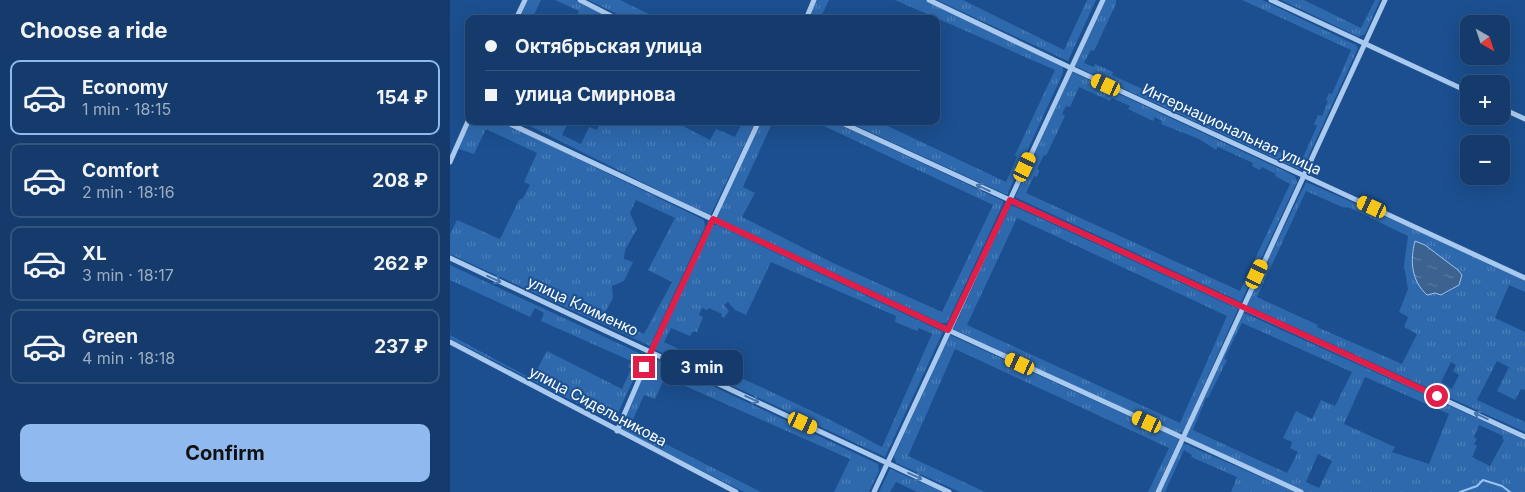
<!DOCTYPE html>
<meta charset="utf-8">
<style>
:root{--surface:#143b6b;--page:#214673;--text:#f1f3f6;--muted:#9dadc1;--line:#33557e;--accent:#90b9f0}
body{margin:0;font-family:Inter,sans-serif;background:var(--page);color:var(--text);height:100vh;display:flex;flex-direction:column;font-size:19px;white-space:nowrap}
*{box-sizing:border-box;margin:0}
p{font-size:16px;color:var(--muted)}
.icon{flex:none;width:28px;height:28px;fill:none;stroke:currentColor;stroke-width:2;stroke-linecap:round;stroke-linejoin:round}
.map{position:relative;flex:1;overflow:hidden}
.sheet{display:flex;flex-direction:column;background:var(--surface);width:450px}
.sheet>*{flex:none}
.guide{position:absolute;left:15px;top:15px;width:475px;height:110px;border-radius:10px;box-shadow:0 5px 20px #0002,0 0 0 1px var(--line);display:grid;align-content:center;height:110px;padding:0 20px;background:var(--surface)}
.needle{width:32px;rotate:141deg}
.tools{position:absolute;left:1010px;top:15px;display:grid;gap:10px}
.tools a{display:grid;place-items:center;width:50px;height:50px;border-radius:10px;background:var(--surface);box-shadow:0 5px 20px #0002,0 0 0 1px var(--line);font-size:25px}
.end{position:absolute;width:22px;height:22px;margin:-11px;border:6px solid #e11d48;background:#fff;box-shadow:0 0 0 2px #fff}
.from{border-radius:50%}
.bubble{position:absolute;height:35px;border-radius:10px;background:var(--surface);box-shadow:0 5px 20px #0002,0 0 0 1px var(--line);font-size:16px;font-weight:700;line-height:35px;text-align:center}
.car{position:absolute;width:15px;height:30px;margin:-15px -8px;border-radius:6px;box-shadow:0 0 4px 1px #0007;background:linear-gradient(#f5c518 24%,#345 0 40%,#f5c518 0 76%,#345 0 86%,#f5c518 0)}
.guide b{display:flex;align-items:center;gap:18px;height:48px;font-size:19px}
.guide b+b{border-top:1px solid var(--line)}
.guide i{width:12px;height:12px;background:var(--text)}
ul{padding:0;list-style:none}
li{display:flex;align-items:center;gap:15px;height:75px;margin:0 10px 8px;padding:0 10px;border:2px solid var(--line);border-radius:10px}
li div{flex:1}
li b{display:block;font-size:19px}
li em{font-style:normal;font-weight:700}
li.selected{border-color:var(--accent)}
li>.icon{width:45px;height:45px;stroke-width:1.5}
h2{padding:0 20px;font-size:22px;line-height:60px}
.primary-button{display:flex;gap:10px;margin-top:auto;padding:10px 20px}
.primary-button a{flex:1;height:58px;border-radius:10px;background:var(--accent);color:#111;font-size:20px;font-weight:700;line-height:58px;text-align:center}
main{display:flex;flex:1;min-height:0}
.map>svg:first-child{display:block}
.grass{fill:url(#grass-tufts);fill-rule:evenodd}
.water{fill:url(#water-ripples);stroke:#9cc4f0}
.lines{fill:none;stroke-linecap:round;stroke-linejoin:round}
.stream{stroke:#9cc4f0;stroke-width:2}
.minor{stroke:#a9c9ee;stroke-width:5}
.oneway{stroke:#4674ac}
.route{stroke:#e11d48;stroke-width:6}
.labels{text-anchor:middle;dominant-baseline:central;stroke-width:4;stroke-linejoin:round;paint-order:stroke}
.street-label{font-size:15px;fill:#fff;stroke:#1b4f8f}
</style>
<main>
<section class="sheet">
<h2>Choose a ride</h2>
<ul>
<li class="selected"><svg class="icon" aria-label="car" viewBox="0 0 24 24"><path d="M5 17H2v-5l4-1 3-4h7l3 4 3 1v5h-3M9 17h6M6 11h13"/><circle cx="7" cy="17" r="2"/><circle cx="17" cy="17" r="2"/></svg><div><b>Economy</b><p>1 min · 18:15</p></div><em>154 ₽</em></li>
<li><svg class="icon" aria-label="car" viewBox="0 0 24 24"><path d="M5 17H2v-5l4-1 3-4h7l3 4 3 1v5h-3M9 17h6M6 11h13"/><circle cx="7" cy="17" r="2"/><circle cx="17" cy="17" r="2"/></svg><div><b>Comfort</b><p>2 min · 18:16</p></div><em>208 ₽</em></li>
<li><svg class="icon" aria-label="car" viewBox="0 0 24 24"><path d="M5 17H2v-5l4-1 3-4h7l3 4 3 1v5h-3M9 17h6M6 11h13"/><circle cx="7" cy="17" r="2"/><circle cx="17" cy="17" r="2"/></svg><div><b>XL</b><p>3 min · 18:17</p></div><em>262 ₽</em></li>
<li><svg class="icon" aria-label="car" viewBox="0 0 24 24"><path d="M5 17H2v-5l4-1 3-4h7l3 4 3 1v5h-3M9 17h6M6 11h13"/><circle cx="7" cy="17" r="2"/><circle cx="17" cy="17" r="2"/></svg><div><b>Green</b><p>4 min · 18:18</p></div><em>237 ₽</em></li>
</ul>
<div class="primary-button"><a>Confirm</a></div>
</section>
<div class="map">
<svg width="1075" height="492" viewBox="0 0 1075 492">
<defs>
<pattern id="grass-tufts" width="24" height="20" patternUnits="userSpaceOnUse" patternTransform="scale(1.25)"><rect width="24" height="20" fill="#2e69ad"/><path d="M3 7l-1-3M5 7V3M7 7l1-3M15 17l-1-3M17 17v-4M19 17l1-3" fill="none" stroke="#4d80b9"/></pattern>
<pattern id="water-ripples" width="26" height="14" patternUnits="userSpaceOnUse" patternTransform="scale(1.25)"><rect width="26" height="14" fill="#3c6290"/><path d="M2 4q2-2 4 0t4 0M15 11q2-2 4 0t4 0" fill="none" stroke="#597aa1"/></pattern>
</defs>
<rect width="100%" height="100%" fill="#1b4f8f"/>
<g class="grass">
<polygon points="78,0 91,0 82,19 69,19"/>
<polygon points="105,0 125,0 162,19 126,19 129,11"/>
<polygon points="138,0 170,0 209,19 178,19"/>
<polygon points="367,0 379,0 370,19 358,19"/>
<polygon points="445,0 475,0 544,31 613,67 613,73 557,195 396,121 427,121 556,182 567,157 565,155 605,70"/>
<polygon points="487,0 513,0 614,50 637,0 646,0 618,61"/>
<polygon points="656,0 666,0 666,4 644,51 641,50 634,63 644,67 645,64 663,72 662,75 851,162 867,126 864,124 868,115 872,116 878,101 876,100 879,93 882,94 901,50 792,0 812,0 906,45 908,48 853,168 850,170 625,66"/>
<polygon points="831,0 854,0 911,28 925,0 930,0 915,34 909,37"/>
<path d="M622 72 845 176 847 182 791 302 565 197ZM629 87 660 101 662 98 680 106 678 109 703 121 705 117 712 121 711 124 749 139 766 150 768 147 803 163 802 166 810 170 812 167 826 174 825 176 840 184 790 291 576 193 584 176 587 177 589 171 587 169 594 155 596 156 615 116 612 114 616 106 620 107Z"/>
<path d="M19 121H50L254 220 255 227 200 346 0 254V234L7 220 50 239 69 200 73 198 80 185 74 182 87 153 36 129 24 154 9 149 7 148ZM186 200 225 218 198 270 222 282 194 334 153 316 163 298 162 286 174 281 183 262 174 259 175 250 187 229 180 213Z"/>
<polygon points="70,121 119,121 112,135 131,144 139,127 147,130 151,121 223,121 260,140 266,129 285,137 293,121 306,121 260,216"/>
<polygon points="311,121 323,121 293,187 305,193 292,217 385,264 492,312 543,205 363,121 382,121 553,201 553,204 497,323 491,323 265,217"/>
<path d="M856 182 1075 278V292L1059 285 1045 318 1075 332V390L1071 389 1065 400 1047 391 1059 367 1047 361 1027 400 1075 422V432L796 305ZM856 191 892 207 900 208 958 236 954 265 958 289 949 312 958 317 954 327 967 334 952 364 867 327 868 325 807 297ZM965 241 975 245 999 264 1009 285 995 294 985 292 963 268 962 252ZM1001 362 1006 365 1003 371 1009 375 1002 389 991 382Z"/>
<path d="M561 205 788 309 733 432 726 433 503 329ZM567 218 777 316 730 423 517 325Z"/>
<path d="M261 225H267L493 332 435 457 204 349ZM321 262 446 316 445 322 467 331 469 328 482 334 432 447C361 408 287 377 214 342L221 328 240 336 243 331 247 332 253 317 249 315 252 308 257 310 259 308 272 314 271 316 274 318 279 311 274 305 278 302 285 310 296 315Z"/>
<polygon points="0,265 189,353 191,360 189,367 164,422 3,340 0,338 0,335 82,379 97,351 172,389 181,369 178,367 181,361 91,321 94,313 85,308 80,317 0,280"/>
<path d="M792 312 1075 440V492H850L736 437ZM792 323 902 372 885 406 871 400 862 419 846 411 833 438 842 442 840 448 848 452 837 473 743 430 756 398H758L777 360 774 359ZM915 377 999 414 979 464 942 452 945 447 894 424ZM1029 425 1053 436 1052 439 1054 440 1040 466 1022 457 1027 446 1024 444 1027 439 1024 437ZM868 454 882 461 869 488 856 482Z"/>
<polygon points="500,335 729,439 705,492 698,492 719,448 505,349 458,456 535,492 510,492 446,463 444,456"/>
<polygon points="203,358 428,464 429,471 419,492 384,492 400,459 215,377 205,399 194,395 180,426 311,492 294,492 169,429 199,360"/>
<polygon points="733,443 845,492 781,492 787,477 741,457 742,455 734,450 715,492 710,492"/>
<polygon points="440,469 493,492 467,492 446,482 440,492 429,492"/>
</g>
<path class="water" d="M965 241 975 245 1008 270 1012 275 1009 285 991 295 985 293 977 295C961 280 960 261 965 241Z"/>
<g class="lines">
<polyline class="stream" points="1010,492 1027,486 1033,480 1052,486 1060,492"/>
<g class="minor">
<polyline points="130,0 167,19"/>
<polyline points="479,0 621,68 1075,278"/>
<polyline points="821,0 1019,92"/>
<polyline points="66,19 75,0"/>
<polyline points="356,19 364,0"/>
<polyline points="1051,108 1075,119"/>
<polyline points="54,121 498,330 851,492"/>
<polyline points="388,121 1075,437"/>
<polyline points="0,162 19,119"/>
<polyline points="0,258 499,492"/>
<polyline points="0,342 286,492"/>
<polyline points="167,431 201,352 309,121"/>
<polyline points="424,492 653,0"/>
<polyline points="708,492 935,0"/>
</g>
</g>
<defs><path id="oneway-shaft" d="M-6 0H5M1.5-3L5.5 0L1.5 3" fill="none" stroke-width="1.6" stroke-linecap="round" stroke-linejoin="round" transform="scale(1.25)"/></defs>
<g class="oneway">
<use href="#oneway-shaft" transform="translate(533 188) rotate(-155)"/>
<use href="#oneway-shaft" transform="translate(44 279) rotate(25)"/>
<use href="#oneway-shaft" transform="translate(302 399) rotate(25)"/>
<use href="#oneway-shaft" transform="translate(1031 416) rotate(-155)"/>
<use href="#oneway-shaft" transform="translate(465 476) rotate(25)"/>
</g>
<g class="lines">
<polyline class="route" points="194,367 263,219 498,330 560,200 987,396"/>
</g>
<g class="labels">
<g class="street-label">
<text transform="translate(782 129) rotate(25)">Интернациональная улица</text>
<text transform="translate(133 306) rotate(25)">улица Клименко</text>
<text transform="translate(148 406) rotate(28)">улица Сидельникова</text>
</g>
</g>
</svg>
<div class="tools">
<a><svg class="needle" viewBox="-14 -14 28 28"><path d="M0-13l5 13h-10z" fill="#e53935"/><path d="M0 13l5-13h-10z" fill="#9dadc1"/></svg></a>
<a>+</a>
<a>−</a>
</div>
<i class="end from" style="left:987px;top:396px"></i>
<i class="end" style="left:194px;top:367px"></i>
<div class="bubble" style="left:211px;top:350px;width:82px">3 min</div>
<i class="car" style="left:656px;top:85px;rotate:295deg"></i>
<i class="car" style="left:575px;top:167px;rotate:25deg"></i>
<i class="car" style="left:922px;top:207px;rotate:295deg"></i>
<i class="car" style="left:807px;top:274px;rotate:25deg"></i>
<i class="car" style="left:570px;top:364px;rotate:295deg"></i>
<i class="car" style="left:697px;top:422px;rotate:295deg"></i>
<i class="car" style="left:353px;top:423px;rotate:115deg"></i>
<div class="guide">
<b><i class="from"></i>Октябрьская улица</b>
<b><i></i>улица Смирнова</b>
</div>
</div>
</main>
